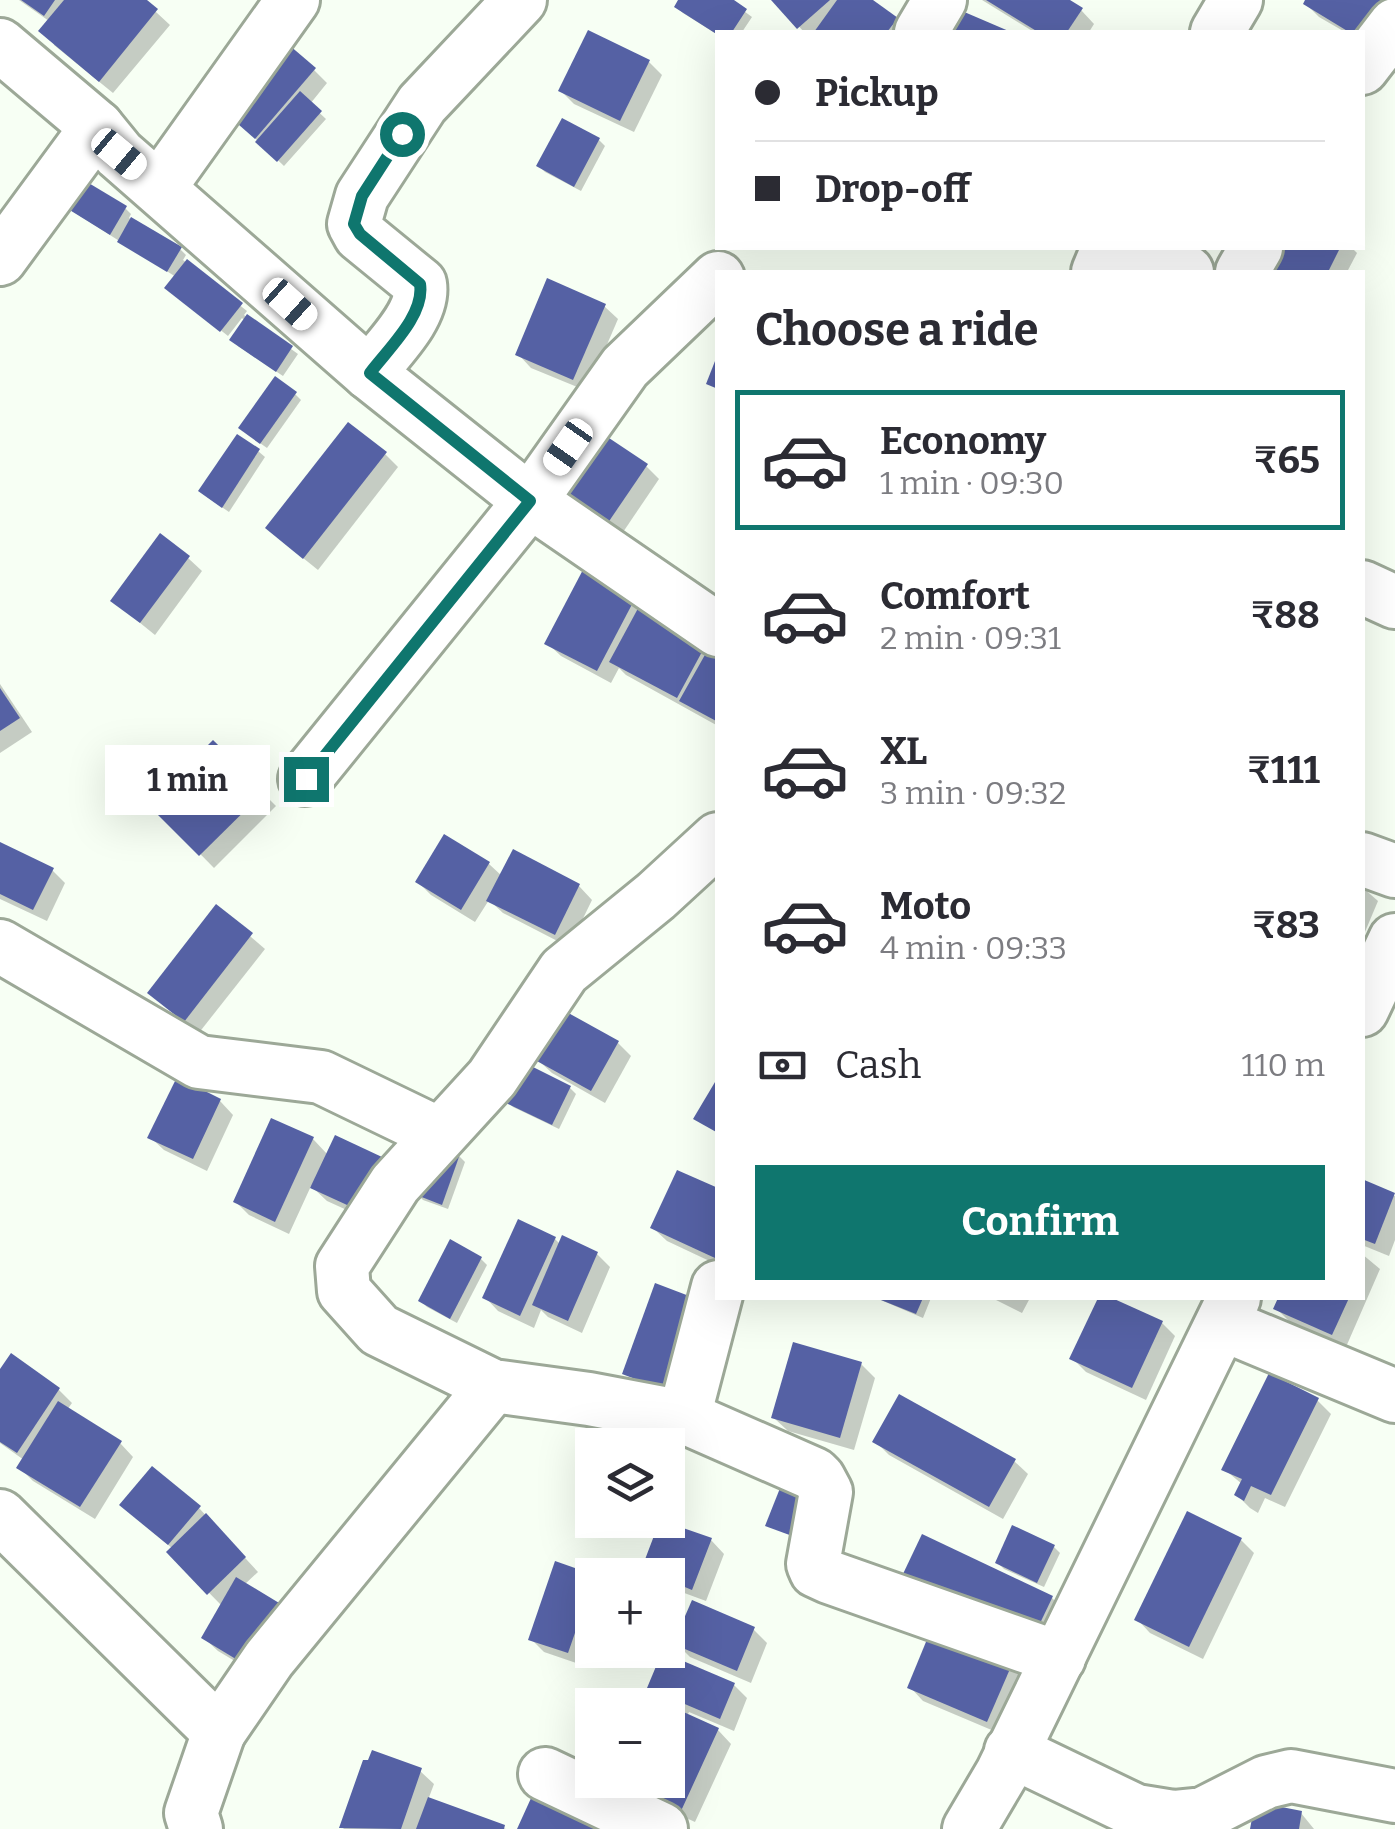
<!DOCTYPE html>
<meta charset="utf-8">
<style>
:root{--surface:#fff;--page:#f7f7f7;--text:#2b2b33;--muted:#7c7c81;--line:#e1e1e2;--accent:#0f766e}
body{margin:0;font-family:Bitter,serif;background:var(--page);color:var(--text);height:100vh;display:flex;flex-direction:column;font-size:38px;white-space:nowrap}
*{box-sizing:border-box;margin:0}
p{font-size:32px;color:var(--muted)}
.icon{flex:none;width:55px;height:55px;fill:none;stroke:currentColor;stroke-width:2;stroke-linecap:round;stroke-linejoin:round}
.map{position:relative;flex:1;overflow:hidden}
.side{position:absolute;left:715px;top:270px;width:650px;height:1030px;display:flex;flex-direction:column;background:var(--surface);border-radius:0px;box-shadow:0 10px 40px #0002}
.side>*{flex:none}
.top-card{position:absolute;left:715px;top:30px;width:650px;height:220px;border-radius:0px;box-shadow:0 10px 40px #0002;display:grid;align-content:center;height:220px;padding:0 40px;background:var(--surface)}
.tools{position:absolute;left:575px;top:1428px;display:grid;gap:20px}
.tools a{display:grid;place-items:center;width:110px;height:110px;border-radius:0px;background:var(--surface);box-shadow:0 10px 40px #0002;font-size:50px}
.end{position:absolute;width:45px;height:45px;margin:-22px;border:12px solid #0f766e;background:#fff;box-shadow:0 0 0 5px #fff}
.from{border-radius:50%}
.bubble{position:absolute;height:70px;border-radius:0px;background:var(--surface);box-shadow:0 10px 40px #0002;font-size:32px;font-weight:700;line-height:70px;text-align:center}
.car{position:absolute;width:30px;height:60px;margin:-30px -15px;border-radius:12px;box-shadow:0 0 8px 2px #0007;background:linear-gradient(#fff 24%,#345 0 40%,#fff 0 76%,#345 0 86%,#fff 0)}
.top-card b{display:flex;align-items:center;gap:35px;height:95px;font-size:38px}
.top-card b+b{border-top:2px solid var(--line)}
.top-card i{width:25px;height:25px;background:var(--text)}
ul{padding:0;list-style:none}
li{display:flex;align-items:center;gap:30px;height:140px;margin:0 20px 15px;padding:0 20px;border:5px solid transparent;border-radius:0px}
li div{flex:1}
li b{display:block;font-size:38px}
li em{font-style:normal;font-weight:700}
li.active{border-color:var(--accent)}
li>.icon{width:90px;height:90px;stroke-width:1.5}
h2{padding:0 40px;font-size:45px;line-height:120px}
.pay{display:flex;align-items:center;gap:25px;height:110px;padding:0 40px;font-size:38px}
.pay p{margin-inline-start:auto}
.cta{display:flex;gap:20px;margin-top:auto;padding:20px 40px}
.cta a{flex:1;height:115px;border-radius:0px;background:var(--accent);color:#fff;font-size:40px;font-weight:700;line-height:115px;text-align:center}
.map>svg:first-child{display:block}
.shadow{fill:#0003}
.building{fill:#5561a4}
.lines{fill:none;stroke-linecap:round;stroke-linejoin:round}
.minor-casing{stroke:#9ca897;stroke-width:58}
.minor{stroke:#fff;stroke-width:52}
.route{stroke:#0f766e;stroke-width:12}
</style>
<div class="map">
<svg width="1395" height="1829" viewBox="0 0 1395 1829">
<rect width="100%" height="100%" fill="#f7fff4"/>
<g class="shadow">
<polygon points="19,0 143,0 170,25 113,93 54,45 49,21"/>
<polygon points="681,0 729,0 752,17 742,32 718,32 718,35 683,13 677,7"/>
<polygon points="775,0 869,0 896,20 909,32 804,32"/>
<polygon points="982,0 1065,0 1081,10 1094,24 1089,32 1034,32"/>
<polygon points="1308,0 1387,0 1395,8 1362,32 1345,32 1319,17 1306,4"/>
<polygon points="649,62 662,75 634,132 574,104 561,91"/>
<polygon points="314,70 327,83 310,104 326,119 284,166 239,123"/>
<polygon points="599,140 605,146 581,191 545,172 539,166"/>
<polygon points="125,208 131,214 129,218 180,249 186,255 183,260 247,311 244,315 298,354 283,376 238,346 245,321 242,318 228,336 174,293 176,277 69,209"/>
<polygon points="1272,248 1352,248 1357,253 1347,272 1260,272"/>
<polygon points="604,306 618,319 587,391 531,368 518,354"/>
<polygon points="295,394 301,400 267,448 247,434"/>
<polygon points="258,451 265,457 229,512 207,497"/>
<polygon points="385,454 398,467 318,570 282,541"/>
<polygon points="646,466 659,479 615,544 574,516"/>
<polygon points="188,558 202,571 155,635 113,601"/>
<polygon points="587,567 718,642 718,726 626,675 619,668 611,683 561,656 547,643"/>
<polygon points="0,684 32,732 0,753"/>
<polygon points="213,743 276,806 214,868 152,805"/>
<polygon points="0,845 52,870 65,883 47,921 0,899"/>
<polygon points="514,853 579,886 592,900 569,947 503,913 489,900 475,922 431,895 418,882 489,864 502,876"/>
<polygon points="1362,887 1378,901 1362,939"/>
<polygon points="216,907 265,949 198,1034 150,993"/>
<polygon points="618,1043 631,1056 605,1103 552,1073 538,1060"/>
<polygon points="567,1085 576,1094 559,1129 513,1107 507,1101"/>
<polygon points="220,1101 233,1115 207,1171 164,1150 150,1137"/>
<polygon points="313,1139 328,1155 381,1159 394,1172 371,1221 327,1201 311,1186 289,1234 249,1215 236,1202"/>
<polygon points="459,1156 465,1162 448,1209 423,1200 417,1194"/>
<polygon points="1362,1182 1395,1196 1395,1240 1389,1256 1362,1245"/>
<polygon points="718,1191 718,1265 667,1241 653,1228"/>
<polygon points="555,1239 561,1245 597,1254 610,1267 582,1333 548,1317 541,1310 534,1328 498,1311 485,1297"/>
<polygon points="1362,1254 1380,1269 1346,1347 1290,1322 1276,1308 1281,1298 1362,1298"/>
<polygon points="481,1259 487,1265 457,1323 427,1307 421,1301"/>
<polygon points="876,1298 931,1298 923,1318"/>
<polygon points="992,1298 1030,1298 1022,1313"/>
<polygon points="1100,1298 1106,1298 1162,1323 1175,1336 1146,1400 1086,1372 1072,1358"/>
<polygon points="861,1364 875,1378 854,1450 788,1431 774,1418"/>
<polygon points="0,1374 59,1390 72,1403 67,1410 120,1443 133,1457 95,1519 33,1481 19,1467 24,1460 0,1443"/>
<polygon points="1317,1400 1331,1414 1285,1507 1265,1498 1258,1513 1250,1508 1237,1495 1242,1484 1224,1469"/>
<polygon points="876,1442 1014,1461 1028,1474 1003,1519 889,1455"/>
<polygon points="199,1508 258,1572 244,1585 268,1681 218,1651 204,1638 222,1606 169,1552 173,1549 136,1518"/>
<polygon points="711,1540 724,1554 706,1601 668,1587 668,1575 649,1575 644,1569"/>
<polygon points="1241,1540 1254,1553 1203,1659 1150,1633 1137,1619"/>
<polygon points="1054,1547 1060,1553 1044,1587 1004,1569 998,1563"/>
<polygon points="557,1565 592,1577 592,1634 582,1665 544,1652 531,1639"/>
<polygon points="918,1589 1052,1598 1065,1611 1047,1650"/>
<polygon points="693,1604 754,1630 767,1643 751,1683 690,1657 676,1643"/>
<polygon points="937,1624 1028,1670 1001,1734 923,1701 910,1687"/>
<polygon points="734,1685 747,1698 734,1731 689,1712 687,1716 718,1730 731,1744 695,1822 647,1800 637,1780 668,1780 668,1713 671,1704 663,1701 650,1687"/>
<polygon points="420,1771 434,1784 428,1800 506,1829 344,1829 342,1827"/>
<polygon points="1301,1813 1314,1829 1252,1829"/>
</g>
<g class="building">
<polygon points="21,0 55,0 44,16"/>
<polygon points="64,0 147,0 158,9 99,82 38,31"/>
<polygon points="678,0 734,0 747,9 732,32 718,32 718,35 674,7"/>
<polygon points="771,0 830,0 797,29"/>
<polygon points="837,0 873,0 898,18 887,32 814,32"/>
<polygon points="986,0 1070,0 1083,8 1067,32 1038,32"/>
<polygon points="1305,0 1382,0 1363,32 1349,32 1303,4"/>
<polygon points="955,8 1011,32 944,32"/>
<polygon points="588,30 650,60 620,121 558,91"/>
<polygon points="282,39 316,68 255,139 222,110"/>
<polygon points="300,91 322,111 277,162 255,142"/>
<polygon points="562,118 600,138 574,187 536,166"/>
<polygon points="77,176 127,206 110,235 60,204"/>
<polygon points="131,217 182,247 167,272 117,242"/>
<polygon points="1269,248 1340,248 1328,272 1257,272"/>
<polygon points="187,259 243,303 220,332 164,288"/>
<polygon points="547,278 606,304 573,380 515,355"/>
<polygon points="247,314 293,346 276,372 229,340"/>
<polygon points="717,356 718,356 718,389 706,384"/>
<polygon points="275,376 297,392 260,444 238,428"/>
<polygon points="348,422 387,452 303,559 265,528"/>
<polygon points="237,434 260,449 222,508 198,491"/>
<polygon points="603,434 648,464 601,533 557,502"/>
<polygon points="160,533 190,556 140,623 110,601"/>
<polygon points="586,564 639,591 597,671 544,644"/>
<polygon points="642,601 710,637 677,698 609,662"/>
<polygon points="715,637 718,639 718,722 679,701"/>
<polygon points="0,688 20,718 0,731"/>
<polygon points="213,740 265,791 199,856 148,805"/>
<polygon points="444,834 490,862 461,910 415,882"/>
<polygon points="0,842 54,868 33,910 0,894"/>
<polygon points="513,849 580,884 555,935 486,901"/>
<polygon points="216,904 253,933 184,1022 147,993"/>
<polygon points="563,1010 619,1041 591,1091 535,1060"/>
<polygon points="523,1062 571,1086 552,1125 504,1102"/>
<polygon points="177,1077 221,1099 193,1159 147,1138"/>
<polygon points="718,1077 718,1133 693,1119"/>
<polygon points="271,1118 314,1137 275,1222 233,1202"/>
<polygon points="335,1135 382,1157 358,1210 310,1188"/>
<polygon points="432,1143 460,1154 442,1205 414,1194"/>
<polygon points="677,1170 718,1188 718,1252 715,1258 650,1228"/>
<polygon points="1362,1179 1395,1193 1375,1244 1362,1239"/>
<polygon points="518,1219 556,1237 520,1316 482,1298"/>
<polygon points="562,1235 598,1252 568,1321 532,1305"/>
<polygon points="450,1239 482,1257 450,1319 418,1301"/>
<polygon points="655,1283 697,1299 664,1390 622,1374"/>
<polygon points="876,1298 923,1298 916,1314"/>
<polygon points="1098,1298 1112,1298 1163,1321 1132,1388 1069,1359"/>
<polygon points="1278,1298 1349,1298 1332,1335 1273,1309"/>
<polygon points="793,1342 862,1362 840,1438 771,1418"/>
<polygon points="11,1353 60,1388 17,1453 0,1442 0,1369"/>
<polygon points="1269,1373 1319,1398 1271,1495 1251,1486 1244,1501 1234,1495 1242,1479 1221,1470"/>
<polygon points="899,1394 1016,1459 989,1507 872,1442"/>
<polygon points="58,1401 122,1441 80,1507 16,1468"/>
<polygon points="152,1466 201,1506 168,1545 119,1505"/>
<polygon points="786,1473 815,1484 795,1537 765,1526"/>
<polygon points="1187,1511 1242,1538 1189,1647 1134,1620"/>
<polygon points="206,1513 246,1557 207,1595 166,1552"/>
<polygon points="660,1520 712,1538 692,1590 668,1580 668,1575 654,1575 641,1570"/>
<polygon points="1012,1525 1055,1545 1037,1583 995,1563"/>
<polygon points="922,1534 1053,1596 1033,1638 902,1576"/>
<polygon points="555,1561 592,1574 592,1584 568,1653 528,1640"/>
<polygon points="236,1577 289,1609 254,1670 201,1638"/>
<polygon points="692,1600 755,1627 737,1671 673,1644"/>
<polygon points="935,1620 1016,1655 987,1722 907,1688"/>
<polygon points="662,1652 735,1683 720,1719 647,1688"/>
<polygon points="668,1705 719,1728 681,1811 631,1787 634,1780 668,1780"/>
<polygon points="372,1750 422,1768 401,1829 339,1828 363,1760 368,1760"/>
<polygon points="537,1785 604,1815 598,1829 517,1829"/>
<polygon points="428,1797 505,1825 504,1829 416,1829"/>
<polygon points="1255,1802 1302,1811 1299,1829 1250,1829"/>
</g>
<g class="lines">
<g class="minor-casing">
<g id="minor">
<polyline points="921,32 940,0"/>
<polyline points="1217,32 1236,0"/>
<polyline points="0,45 97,127 119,154 369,373 530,501 718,630"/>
<polyline points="1362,68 1395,25"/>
<polyline points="159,188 293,0"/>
<polyline points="1139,248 1187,272"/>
<polyline points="0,259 97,127"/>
<polyline points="1098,272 1108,248"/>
<polyline points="1242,272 1256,248"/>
<path d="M369 373C388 349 425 314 420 284L360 235 354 224 362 196 422 104 520 0"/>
<polyline points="1362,587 1395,602"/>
<polyline points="305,779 530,501 625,367 718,278"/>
<polyline points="718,839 656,896 564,971 492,1078 395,1184 342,1266 344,1291 379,1330 493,1386 589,1399 684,1417 814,1474 819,1479 826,1492 813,1564 816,1571 829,1577 1059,1658"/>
<polyline points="1362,859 1395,871"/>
<polyline points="0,946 199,1062 321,1077 439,1134"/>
<polyline points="1362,1010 1395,940"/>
<polyline points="1222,1324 1395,1396"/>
<polyline points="684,1417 718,1287"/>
<polyline points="0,1516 219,1732 191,1813 196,1829"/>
<polyline points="219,1732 269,1659 493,1386"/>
<polyline points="1011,1751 1136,1811 1173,1817 1203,1814 1266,1782 1291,1776 1395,1796"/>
<polyline points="545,1774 661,1829"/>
<polyline points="969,1829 1002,1773 1234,1298"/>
</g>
</g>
<use href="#minor" class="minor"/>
</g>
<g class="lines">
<path class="route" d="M306 779 530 501 370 373C388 349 425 315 420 284L360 234 354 224 362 196 402 134"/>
</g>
</svg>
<div class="tools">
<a><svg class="icon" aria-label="layers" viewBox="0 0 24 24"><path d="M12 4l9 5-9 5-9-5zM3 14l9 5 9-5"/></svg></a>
<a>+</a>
<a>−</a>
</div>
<i class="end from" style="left:402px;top:134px"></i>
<i class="end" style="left:306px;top:779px"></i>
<div class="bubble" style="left:105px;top:745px;width:165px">1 min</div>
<i class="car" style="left:119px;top:154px;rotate:130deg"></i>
<i class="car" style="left:290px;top:304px;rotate:132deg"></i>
<i class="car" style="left:568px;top:447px;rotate:215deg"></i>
<div class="top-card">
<b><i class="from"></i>Pickup</b>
<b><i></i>Drop-off</b>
</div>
<section class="side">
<h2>Choose a ride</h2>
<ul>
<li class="active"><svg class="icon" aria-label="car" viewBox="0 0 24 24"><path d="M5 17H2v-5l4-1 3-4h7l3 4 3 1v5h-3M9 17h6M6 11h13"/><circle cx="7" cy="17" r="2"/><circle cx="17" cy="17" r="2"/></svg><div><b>Economy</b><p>1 min · 09:30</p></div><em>₹65</em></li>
<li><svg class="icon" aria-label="car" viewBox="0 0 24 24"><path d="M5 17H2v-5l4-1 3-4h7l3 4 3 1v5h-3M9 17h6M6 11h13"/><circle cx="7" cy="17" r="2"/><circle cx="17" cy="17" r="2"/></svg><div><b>Comfort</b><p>2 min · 09:31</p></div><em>₹88</em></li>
<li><svg class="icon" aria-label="car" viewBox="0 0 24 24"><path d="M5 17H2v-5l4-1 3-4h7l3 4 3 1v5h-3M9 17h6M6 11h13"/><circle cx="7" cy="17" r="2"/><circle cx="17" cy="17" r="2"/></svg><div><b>XL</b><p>3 min · 09:32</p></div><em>₹111</em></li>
<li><svg class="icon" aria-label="car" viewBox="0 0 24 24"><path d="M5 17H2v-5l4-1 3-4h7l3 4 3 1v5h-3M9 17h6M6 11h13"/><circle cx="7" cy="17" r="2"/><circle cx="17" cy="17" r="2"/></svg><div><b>Moto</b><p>4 min · 09:33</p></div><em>₹83</em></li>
</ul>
<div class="pay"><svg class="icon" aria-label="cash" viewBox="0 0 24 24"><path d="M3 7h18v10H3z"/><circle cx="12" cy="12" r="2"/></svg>Cash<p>110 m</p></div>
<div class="cta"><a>Confirm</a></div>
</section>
</div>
